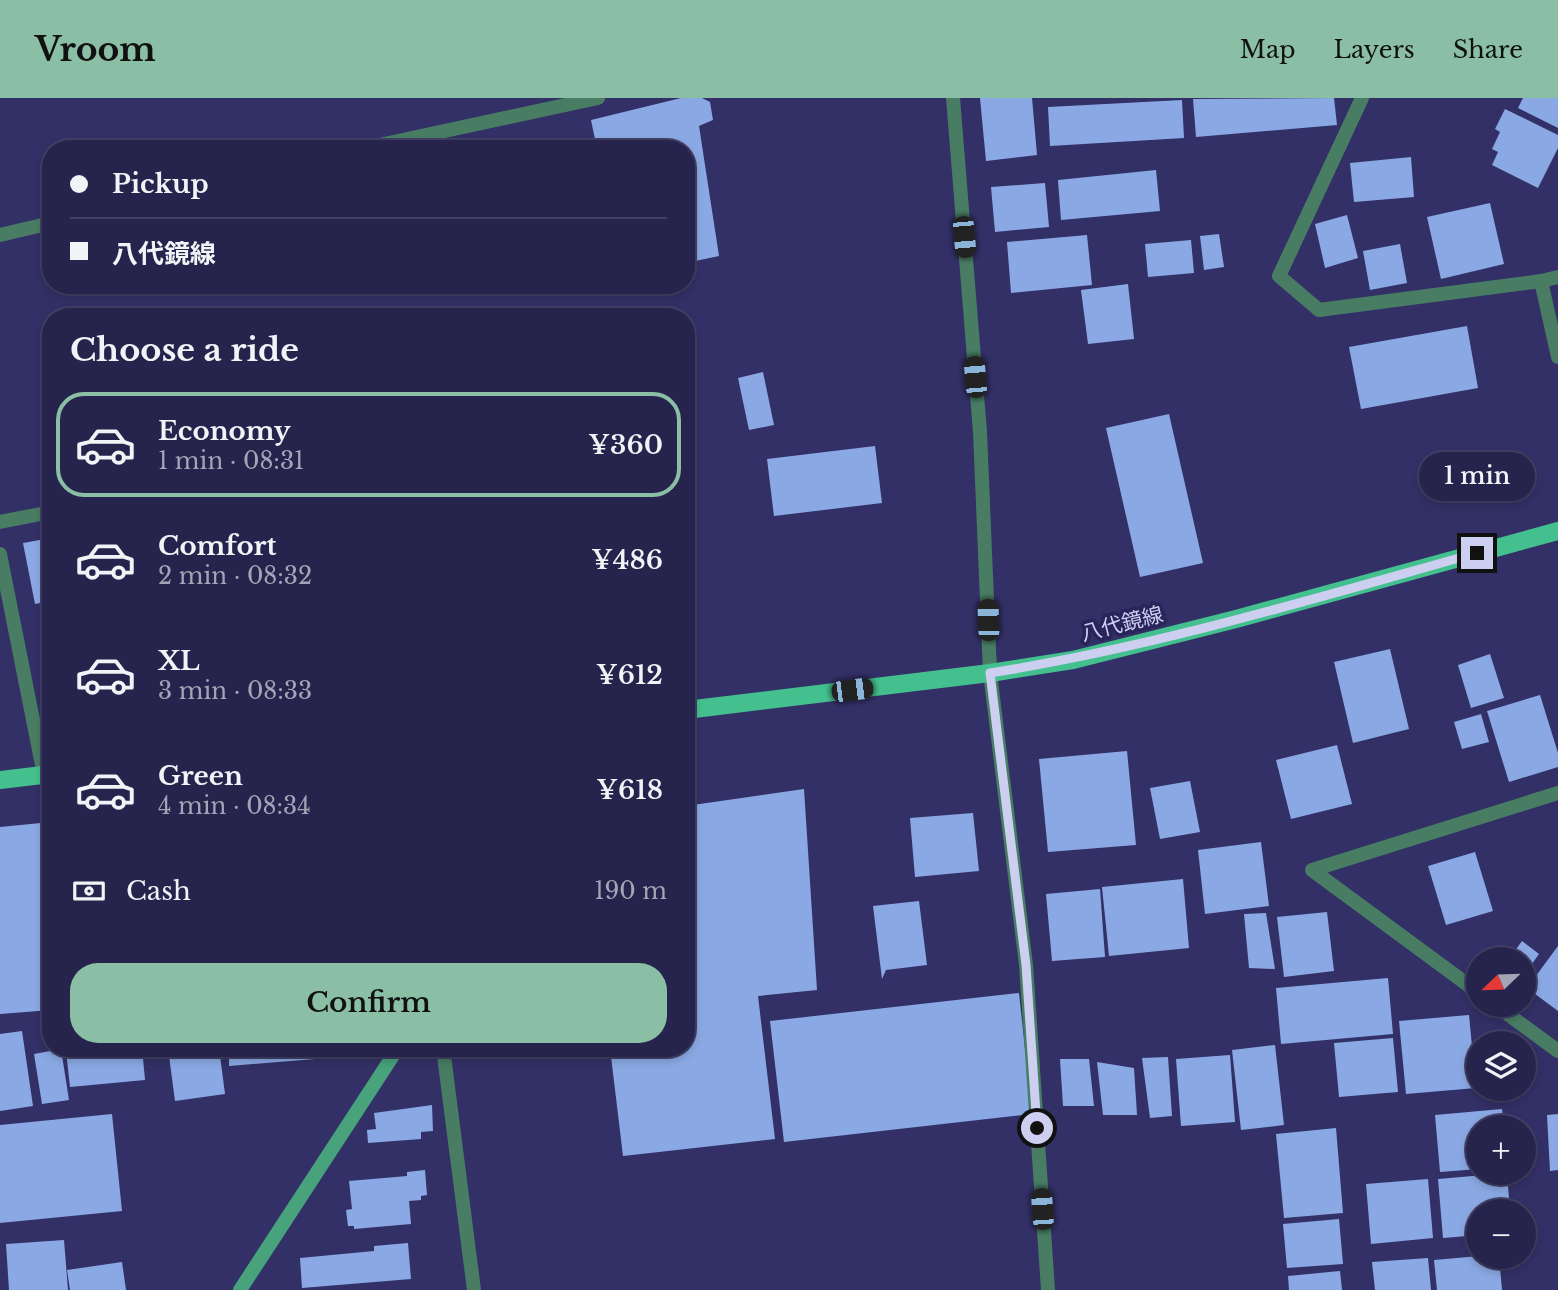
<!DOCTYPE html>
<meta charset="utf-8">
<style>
:root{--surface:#26244d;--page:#323057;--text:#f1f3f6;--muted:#a4a4b6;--line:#424165;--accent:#8abfa5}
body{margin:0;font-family:"Libre Baskerville","Noto Sans JP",serif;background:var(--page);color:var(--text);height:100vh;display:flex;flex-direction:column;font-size:26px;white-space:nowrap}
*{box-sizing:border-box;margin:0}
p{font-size:23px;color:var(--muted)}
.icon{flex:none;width:38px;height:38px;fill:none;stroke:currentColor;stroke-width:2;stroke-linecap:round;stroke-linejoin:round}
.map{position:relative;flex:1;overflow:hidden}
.drawer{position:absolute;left:42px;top:210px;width:653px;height:749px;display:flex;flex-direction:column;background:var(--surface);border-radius:28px;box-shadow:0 4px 10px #0003,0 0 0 2px var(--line)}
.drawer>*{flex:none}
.hud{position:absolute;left:42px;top:42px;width:653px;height:154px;border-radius:28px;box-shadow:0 4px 10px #0003,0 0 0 2px var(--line);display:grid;align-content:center;height:154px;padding:0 28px;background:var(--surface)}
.needle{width:46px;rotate:247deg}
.controls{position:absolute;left:1466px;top:849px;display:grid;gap:14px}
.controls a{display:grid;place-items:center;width:70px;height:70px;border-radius:50%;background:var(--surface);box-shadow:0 4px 10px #0003,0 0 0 2px var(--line);font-size:35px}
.end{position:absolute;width:32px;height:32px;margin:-16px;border:9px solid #cdcff1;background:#111;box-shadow:0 0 0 4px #111}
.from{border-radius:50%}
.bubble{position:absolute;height:49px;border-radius:24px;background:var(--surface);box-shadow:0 4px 10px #0003,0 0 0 2px var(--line);font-size:23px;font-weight:600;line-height:49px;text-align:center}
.car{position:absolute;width:21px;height:42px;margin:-21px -10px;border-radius:9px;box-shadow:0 0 5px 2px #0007;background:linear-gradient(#222 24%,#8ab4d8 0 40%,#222 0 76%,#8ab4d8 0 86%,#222 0)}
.hud b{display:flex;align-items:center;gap:24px;height:66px;font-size:26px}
.hud b+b{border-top:2px solid var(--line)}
.hud i{width:18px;height:18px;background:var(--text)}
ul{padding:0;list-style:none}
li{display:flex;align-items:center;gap:21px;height:105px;margin:0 14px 10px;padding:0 14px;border:4px solid transparent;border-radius:28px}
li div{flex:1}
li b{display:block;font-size:26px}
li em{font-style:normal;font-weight:600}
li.selected{border-color:var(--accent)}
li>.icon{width:63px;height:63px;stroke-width:1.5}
h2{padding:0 28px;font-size:32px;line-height:84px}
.pay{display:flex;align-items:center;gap:18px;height:77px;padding:0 28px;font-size:26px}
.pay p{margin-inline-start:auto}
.cta{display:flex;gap:14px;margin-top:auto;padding:14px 28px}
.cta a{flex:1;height:80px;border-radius:28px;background:var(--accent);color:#111;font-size:28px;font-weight:600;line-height:80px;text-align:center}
header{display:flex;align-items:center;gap:42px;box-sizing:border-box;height:98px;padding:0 35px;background:var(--accent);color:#111}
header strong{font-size:33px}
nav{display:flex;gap:38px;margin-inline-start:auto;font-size:24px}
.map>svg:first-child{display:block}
.building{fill:#8aa9e4}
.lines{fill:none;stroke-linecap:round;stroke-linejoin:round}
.minor{stroke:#487d64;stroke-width:14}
.tertiary{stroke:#487d64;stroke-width:14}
.secondary{stroke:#48a37c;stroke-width:14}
.primary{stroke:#44c08e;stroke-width:18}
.route{stroke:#cdcff1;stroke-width:9}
.labels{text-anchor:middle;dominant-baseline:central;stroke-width:7;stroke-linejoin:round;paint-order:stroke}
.street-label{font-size:21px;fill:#cdcff1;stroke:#29255b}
</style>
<header>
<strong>Vroom</strong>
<nav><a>Map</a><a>Layers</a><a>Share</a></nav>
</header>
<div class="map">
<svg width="1558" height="1192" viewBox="0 0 1558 1192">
<rect width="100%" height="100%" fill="#333067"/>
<g class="building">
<polygon points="681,0 702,0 710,4 713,22 699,28 719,158 686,165 686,51 597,51 591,22"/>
<polygon points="980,0 1032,0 1037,57 986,63"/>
<polygon points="1334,0 1337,27 1196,39 1193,1"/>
<polygon points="1523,0 1558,0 1558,30 1518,10"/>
<polygon points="1182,2 1184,40 1050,48 1048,9"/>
<polygon points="1505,11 1558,37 1558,50 1538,90 1492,67 1498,54 1492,51 1500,34 1495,31"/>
<polygon points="1411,59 1414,99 1354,104 1350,65"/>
<polygon points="1156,72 1160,113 1061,122 1058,82"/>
<polygon points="1045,85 1049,129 995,134 991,89"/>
<polygon points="1490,105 1504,166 1441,181 1427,119"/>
<polygon points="1347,117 1358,160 1325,170 1315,126"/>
<polygon points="1219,136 1224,169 1204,172 1200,138"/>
<polygon points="1087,137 1092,187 1011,195 1007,144"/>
<polygon points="1191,142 1194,175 1148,179 1145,146"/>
<polygon points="1400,146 1407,185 1370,192 1363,153"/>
<polygon points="1128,186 1134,241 1088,246 1081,192"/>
<polygon points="1467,228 1478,290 1361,311 1349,249"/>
<polygon points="763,274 774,327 749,332 738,280"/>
<polygon points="1169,316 1203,465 1140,479 1106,330"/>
<polygon points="875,348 882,405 774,418 767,361"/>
<polygon points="51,440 51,503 35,506 23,445"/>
<polygon points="1390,551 1409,631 1353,645 1334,564"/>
<polygon points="1490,556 1504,600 1471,610 1458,567"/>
<polygon points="1540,597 1558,655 1558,669 1509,684 1487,613"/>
<polygon points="1481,616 1489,644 1462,651 1454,624"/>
<polygon points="1337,647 1352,706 1291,721 1276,662"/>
<polygon points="1127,653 1136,747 1048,754 1039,661"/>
<polygon points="1190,683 1200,734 1160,741 1150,690"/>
<polygon points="804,691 817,892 758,898 775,1041 623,1058 610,950 686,950 686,708"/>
<polygon points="973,715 979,773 915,779 910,720"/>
<polygon points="41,725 46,776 51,776 51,912 0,916 0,729"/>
<polygon points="1261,744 1269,808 1205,816 1198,752"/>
<polygon points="1475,754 1493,813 1446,827 1428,768"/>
<polygon points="1183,781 1189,850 1109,858 1102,789"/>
<polygon points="1100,791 1105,859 1052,863 1046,796"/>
<polygon points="919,803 927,867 886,872 882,881 873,808"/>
<polygon points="1327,814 1334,873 1284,879 1277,819"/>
<polygon points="1266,815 1275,871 1249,870 1244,816"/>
<polygon points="1522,843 1539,856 1524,877 1524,861 1509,861"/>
<polygon points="1558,848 1558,913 1527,890"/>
<polygon points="1388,880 1393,936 1281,946 1276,890"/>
<polygon points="1019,895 1032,1016 784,1044 770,923"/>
<polygon points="1469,917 1476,990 1406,996 1399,923"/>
<polygon points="22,933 33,1008 0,1013 0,936"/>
<polygon points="1393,940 1398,994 1339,999 1334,945"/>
<polygon points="1275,947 1284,1027 1241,1032 1232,952"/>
<polygon points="95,950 142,950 145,982 70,989 66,953"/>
<polygon points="168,950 219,950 225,996 175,1003"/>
<polygon points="229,950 346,950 340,959 229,968"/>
<polygon points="61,951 69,1002 42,1006 34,956"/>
<polygon points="1230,957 1235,1024 1181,1028 1176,961"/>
<polygon points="1168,959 1172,1018 1150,1020 1142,960"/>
<polygon points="1060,961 1089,961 1094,1008 1063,1008"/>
<polygon points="1097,964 1134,970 1137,1017 1103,1017"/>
<polygon points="432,1007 433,1033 421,1034 421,1041 368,1045 367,1032 376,1031 374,1015"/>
<polygon points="1502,1011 1504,1029 1479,1029 1479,1071 1440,1074 1435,1017"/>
<polygon points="112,1016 122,1113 0,1125 0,1027"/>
<polygon points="1558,1016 1558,1072 1550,1073 1547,1017"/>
<polygon points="1336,1030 1343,1115 1284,1120 1276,1036"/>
<polygon points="425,1072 427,1097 421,1098 421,1102 409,1103 411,1126 354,1131 354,1128 348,1128 346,1112 352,1111 349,1083 407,1078 407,1074"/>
<polygon points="1507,1075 1510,1113 1479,1113 1479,1137 1443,1140 1438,1081"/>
<polygon points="1428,1081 1433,1140 1371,1146 1366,1086"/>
<polygon points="1339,1121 1343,1166 1287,1170 1283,1126"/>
<polygon points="64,1142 68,1192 9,1192 6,1146"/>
<polygon points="408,1145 411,1181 302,1190 300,1160 374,1153 374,1148"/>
<polygon points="1479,1158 1499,1158 1502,1192 1437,1192 1434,1162"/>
<polygon points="1428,1160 1431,1192 1375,1192 1372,1164"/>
<polygon points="122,1164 126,1192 70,1192 67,1172"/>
<polygon points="1340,1173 1342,1192 1289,1192 1288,1178"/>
</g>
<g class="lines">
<g class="minor">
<polyline points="1362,0 1279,178 1319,212 1541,183"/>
<polyline points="361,51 598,0"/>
<polyline points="0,137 51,125"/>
<polyline points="1558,179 1541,183 1558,259"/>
<polyline points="0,424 51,414"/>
<polyline points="0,456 44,677"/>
<polyline points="990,575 1026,867 1048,1192"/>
<polyline points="1479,895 1312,772 1558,695"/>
<polyline points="1494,906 1558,953"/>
<polyline points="443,950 474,1192"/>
</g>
<polyline class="tertiary" points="953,0 980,334 990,575"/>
<polyline class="secondary" points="240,1192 398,950"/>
<g class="primary">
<polyline points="686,612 990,575 1073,562 1236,521 1558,433"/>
<polyline points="0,682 51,676"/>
</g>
</g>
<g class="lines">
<path class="route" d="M1037 1030 1026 867 990 575C1155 549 1316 500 1477 455"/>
</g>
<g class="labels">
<g class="street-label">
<text transform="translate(1122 526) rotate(-14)">八代鏡線</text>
</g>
</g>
</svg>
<div class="controls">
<a><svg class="needle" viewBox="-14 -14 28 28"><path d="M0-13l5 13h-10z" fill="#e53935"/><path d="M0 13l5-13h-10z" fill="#a4a4b6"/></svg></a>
<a><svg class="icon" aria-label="layers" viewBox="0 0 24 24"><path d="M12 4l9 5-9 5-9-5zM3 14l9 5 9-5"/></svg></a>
<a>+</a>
<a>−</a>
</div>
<i class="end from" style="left:1037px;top:1030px"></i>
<i class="end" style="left:1477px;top:455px"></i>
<div class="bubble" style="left:1419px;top:354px;width:116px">1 min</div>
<i class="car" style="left:964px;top:139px;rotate:175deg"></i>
<i class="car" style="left:975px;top:279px;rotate:355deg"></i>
<i class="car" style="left:988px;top:522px;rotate:358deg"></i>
<i class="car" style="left:852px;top:592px;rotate:83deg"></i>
<i class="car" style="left:1042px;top:1111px;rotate:356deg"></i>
<div class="hud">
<b><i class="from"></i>Pickup</b>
<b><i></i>八代鏡線</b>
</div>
<section class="drawer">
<h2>Choose a ride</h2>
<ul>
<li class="selected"><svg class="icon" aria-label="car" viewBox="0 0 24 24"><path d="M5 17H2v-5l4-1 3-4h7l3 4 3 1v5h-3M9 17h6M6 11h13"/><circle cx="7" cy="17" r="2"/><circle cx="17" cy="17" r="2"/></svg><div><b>Economy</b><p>1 min · 08:31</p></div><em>¥360</em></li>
<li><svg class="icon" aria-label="car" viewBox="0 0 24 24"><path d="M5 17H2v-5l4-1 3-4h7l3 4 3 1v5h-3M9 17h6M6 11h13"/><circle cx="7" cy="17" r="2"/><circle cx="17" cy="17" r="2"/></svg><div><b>Comfort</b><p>2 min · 08:32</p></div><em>¥486</em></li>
<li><svg class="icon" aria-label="car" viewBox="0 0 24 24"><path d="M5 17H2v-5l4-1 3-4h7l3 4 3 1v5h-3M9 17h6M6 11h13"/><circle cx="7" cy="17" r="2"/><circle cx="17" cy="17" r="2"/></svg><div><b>XL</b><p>3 min · 08:33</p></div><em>¥612</em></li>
<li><svg class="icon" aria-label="car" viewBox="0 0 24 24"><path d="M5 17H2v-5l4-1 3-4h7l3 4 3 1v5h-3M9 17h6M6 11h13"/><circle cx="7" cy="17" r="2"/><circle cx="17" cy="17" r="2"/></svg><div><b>Green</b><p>4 min · 08:34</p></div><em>¥618</em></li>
</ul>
<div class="pay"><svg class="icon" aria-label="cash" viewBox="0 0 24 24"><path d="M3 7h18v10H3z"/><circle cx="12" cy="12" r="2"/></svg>Cash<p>190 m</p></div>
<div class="cta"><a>Confirm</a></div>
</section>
</div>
